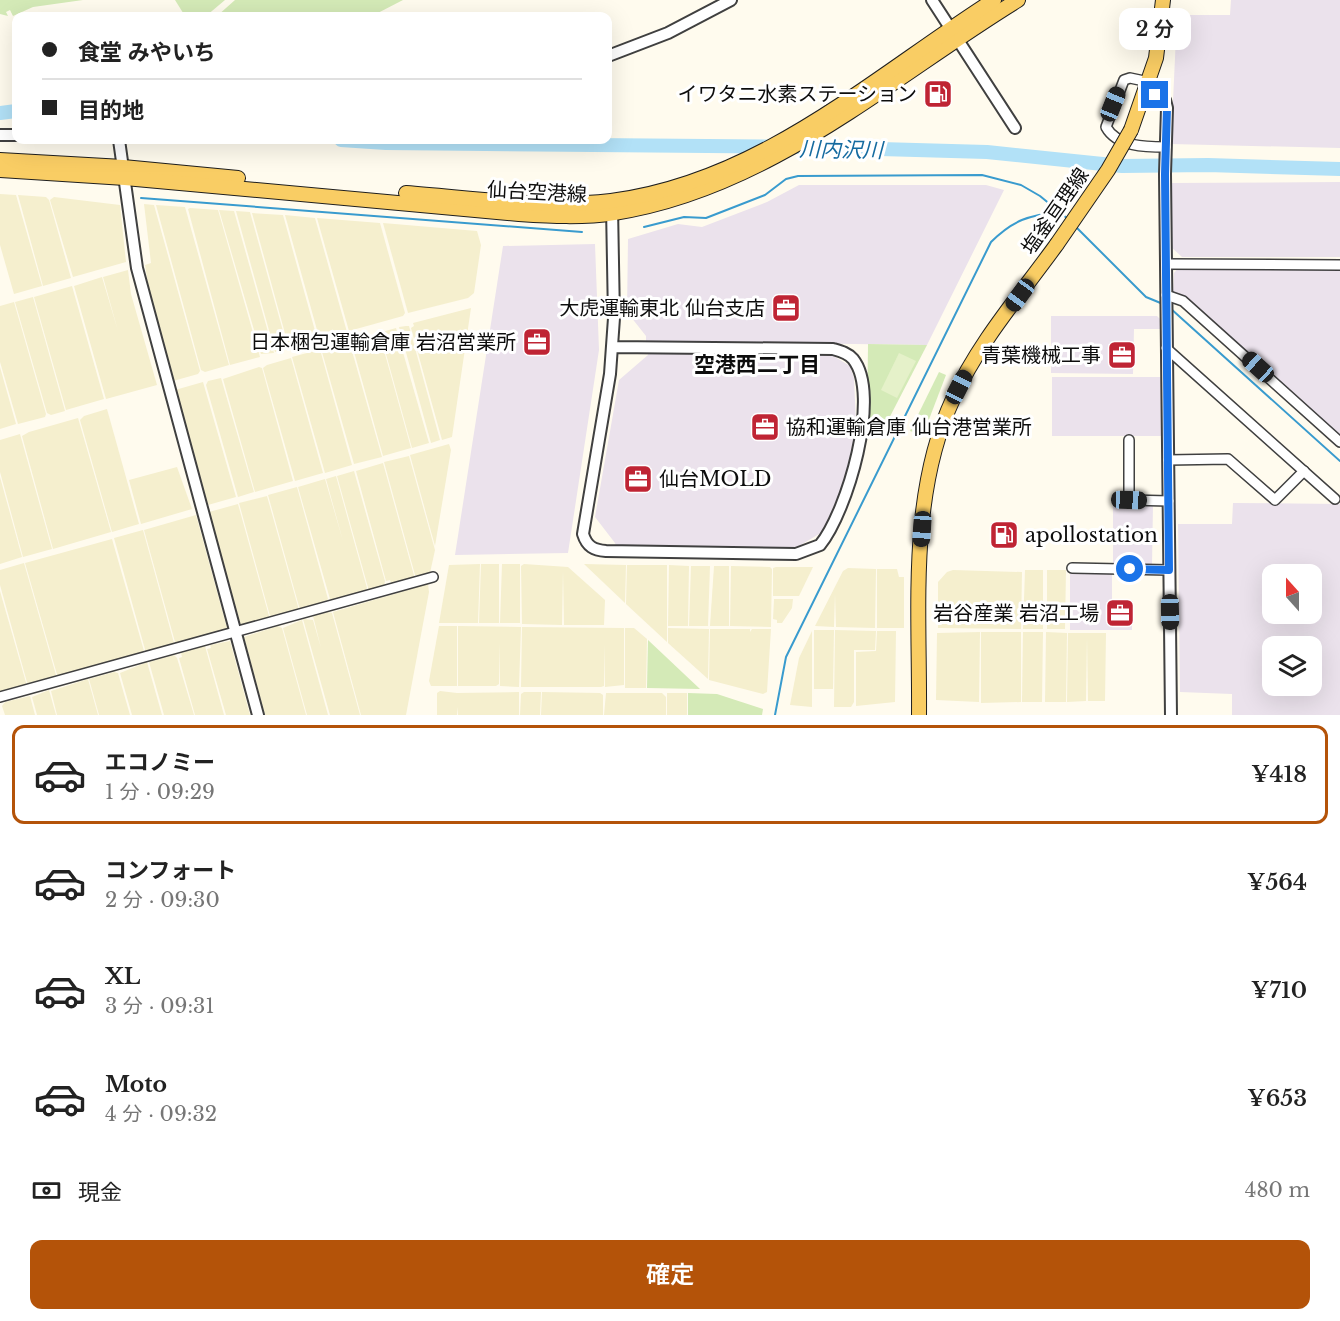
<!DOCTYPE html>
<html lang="ja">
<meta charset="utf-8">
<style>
:root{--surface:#fff;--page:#f2f2f2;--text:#222;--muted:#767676;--line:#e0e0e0;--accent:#b45309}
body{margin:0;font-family:"Libre Baskerville","Noto Sans JP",serif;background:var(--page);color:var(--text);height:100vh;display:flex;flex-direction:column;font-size:22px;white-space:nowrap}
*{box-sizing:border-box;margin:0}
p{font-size:20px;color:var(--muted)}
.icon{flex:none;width:33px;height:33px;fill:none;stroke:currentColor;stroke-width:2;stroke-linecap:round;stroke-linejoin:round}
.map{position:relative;height:715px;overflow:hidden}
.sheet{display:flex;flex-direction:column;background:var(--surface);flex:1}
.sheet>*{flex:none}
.guide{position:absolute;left:12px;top:12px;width:600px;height:132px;border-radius:12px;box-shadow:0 6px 24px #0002;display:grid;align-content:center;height:132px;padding:0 30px;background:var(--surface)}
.needle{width:39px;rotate:339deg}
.buttons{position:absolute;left:1262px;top:564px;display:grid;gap:12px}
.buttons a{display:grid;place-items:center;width:60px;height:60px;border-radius:12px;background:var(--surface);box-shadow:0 6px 24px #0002;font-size:30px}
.end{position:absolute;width:27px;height:27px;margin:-14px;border:8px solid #1a73e8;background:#fff;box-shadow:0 0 0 3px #fff}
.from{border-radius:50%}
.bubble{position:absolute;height:42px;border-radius:12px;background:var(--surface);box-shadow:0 6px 24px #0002;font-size:20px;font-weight:600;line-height:42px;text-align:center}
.car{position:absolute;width:18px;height:36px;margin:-18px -9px;border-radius:8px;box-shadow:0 0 4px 2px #0007;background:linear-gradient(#222 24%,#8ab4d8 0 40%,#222 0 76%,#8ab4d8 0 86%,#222 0)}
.guide b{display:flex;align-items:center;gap:21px;height:57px;font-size:22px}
.guide b+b{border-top:2px solid var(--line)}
.guide i{width:15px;height:15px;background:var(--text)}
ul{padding:10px 0 0;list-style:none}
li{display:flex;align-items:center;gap:18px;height:99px;margin:0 12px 9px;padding:0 18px;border:3px solid transparent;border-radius:12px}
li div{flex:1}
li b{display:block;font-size:22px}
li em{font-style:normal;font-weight:600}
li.on{border-color:var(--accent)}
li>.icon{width:54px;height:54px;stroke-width:1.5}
.pay{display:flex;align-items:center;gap:15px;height:66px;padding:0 30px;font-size:22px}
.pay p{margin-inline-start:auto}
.primary-button{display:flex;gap:12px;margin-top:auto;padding:12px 30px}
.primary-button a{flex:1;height:69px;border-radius:12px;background:var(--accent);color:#fff;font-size:24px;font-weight:600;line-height:69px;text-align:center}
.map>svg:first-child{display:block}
.industrial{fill:#ebe2ec;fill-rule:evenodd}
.farmland{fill:#f5efce}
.green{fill:#d4eab7}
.pitch{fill:#e5f1c9}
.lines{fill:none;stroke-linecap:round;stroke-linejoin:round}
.stream{stroke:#399bce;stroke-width:2}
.river{stroke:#b2e1f7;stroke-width:14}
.minor-casing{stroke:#404040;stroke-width:12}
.tertiary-casing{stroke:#404040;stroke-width:14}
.primary-casing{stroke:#1e1e1e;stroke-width:16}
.minor{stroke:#fff;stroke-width:9}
.tertiary{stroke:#fff;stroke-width:10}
.primary{stroke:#f9cd64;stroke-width:14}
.primary-bridge-casing{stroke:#1e1e1e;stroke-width:16;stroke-linecap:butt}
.primary-bridge{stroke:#f9cd64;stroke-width:14}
.route{stroke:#1a73e8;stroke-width:8}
.labels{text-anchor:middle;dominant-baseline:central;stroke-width:6;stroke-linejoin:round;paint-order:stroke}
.poi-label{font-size:20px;fill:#0d0d0d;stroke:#fff;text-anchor:end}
.street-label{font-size:20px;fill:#0d0d0d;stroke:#fff}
.water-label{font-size:21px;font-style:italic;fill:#156ba0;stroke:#fff}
.neighbourhood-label{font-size:21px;font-weight:bold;fill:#0d0d0d;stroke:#fff}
</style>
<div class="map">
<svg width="1340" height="715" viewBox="0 0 1340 715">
<rect width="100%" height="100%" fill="#fffbee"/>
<g class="industrial">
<polygon points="1231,0 1340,0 1340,148 1171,144 1177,15 1230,15"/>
<polygon points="1340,182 1340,257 1182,257 1170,246 1170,183"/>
<polygon points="799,185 986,185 1004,190 927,345 646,341 646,336 627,312 628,239 678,224 702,227 767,202"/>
<polygon points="595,244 599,350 568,553 455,555 503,246"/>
<polygon points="1179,267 1340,270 1340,437 1189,299 1173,294 1174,273"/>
<polygon points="1051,316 1157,316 1161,320 1161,329 1134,329 1133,374 1051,373"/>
<polygon points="649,351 830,354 850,366 854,378 856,424 850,466 824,531 794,549 616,547 615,543 595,517 619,380 648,355"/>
<rect x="1052" y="377" width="110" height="59"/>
<path d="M1233 503 1340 504V715H1232V694L1180 692 1178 524H1232ZM1272 574H1311V614H1272ZM1272 646H1311V686H1272Z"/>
<polygon points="1113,504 1153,504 1152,566 1113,566"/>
<polygon points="1070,570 1112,570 1112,599 1132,600 1132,630 1070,630"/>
</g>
<g class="farmland">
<polygon points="0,194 16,195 42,286 14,294 0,245"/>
<polygon points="18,195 46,197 49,200 71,278 43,286"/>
<polygon points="54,197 120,205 126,262 73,277 50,200"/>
<polygon points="144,204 154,205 200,371 198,374 173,381 150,297 145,265 151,263"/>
<polygon points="156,205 185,207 229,365 205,372 201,370"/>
<polygon points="190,208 218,210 260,357 230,365 188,209"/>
<polygon points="219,210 234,211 274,353 261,354"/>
<polygon points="236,211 250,212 288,349 275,352"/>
<polygon points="252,213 283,215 317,338 315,341 289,348"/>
<polygon points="285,215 315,218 347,332 319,337"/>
<polygon points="317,218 380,223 405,313 403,316 349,331"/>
<polygon points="383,223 477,231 481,245 474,293 468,298 408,313"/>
<polygon points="128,270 131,294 157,385 106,399 74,286 102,277 118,331 103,277"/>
<polygon points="72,286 104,399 66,410 34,297"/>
<polygon points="33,297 65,411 51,415 47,413 15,302"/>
<polygon points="14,302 46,414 45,417 18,424 0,362 0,306"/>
<polygon points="471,308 452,437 442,440 411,328 414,326 413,323"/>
<polygon points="406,326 409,326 440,440 431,443 399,327"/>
<polygon points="396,328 429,443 412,448 381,336 382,332"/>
<polygon points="375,334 376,337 380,336 411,448 383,456 351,341"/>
<polygon points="346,342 350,344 382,457 354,464 322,352 325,348"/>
<polygon points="318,350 321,353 352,465 325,473 292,357"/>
<polygon points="291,358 323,473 295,481 263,368 267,365"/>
<polygon points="0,367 16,424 0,429"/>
<polygon points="259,367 262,368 293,481 255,492 223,379"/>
<polygon points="221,378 254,492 238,497 206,385 208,381"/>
<polygon points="203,382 236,497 208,505 175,390"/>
<polygon points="107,409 139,524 112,532 80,420 84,416"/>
<polygon points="78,418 111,532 53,549 22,436 29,432"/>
<polygon points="20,434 52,549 23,557 0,472 0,440"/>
<polygon points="449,444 451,450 435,546 410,455"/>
<polygon points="409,456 435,550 430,573 421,575 415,575 384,462"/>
<polygon points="383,463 415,579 392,585 390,580 386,581 356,471"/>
<polygon points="177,467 192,509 141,524 129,480"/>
<polygon points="354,471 385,581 384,587 369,591 337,476"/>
<polygon points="336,476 367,588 365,592 333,601 330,599 298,487 325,479 343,541 326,479"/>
<polygon points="0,477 22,557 0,564"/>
<polygon points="297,487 328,599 326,603 300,610 268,495"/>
<polygon points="267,496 299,610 274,617 270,616 239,503"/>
<polygon points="238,504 269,616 267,619 241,626 209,512"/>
<polygon points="196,515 227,628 226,631 179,644 175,642 144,530"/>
<polygon points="143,530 174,643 146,653 114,538"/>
<polygon points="112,539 144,651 143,654 58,678 25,563"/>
<polygon points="24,563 56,675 53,679 28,686 0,585 0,570"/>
<polygon points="480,564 478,623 439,623 449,565"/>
<polygon points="481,564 499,564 499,623 479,623"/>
<polygon points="502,564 520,564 520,623 500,623"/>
<polygon points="524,564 568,567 605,600 604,625 564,625 563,571 562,625 522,624 521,566"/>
<polygon points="584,564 626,565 625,603"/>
<polygon points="627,565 667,565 667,642 626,604"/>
<polygon points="669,565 689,566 688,626 668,626"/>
<polygon points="691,566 710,566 708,626 689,626"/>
<polygon points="714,566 729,566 729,626 710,626"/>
<polygon points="731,566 770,567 772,569 771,627 730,626"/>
<polygon points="776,567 813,567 799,596 773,596 773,568"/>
<polygon points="848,568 876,569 875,628 836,627 835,594 834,627 815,626 843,571"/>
<polygon points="877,569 897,569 899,577 904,577 904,628 877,628"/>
<polygon points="953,570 1022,572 1021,629 938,628 938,582 947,572"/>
<polygon points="1025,570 1043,570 1043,629 1023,629"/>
<polygon points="1047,570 1066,570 1065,629 1047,629"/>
<polygon points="428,584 429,592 406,715 361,715 333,612"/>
<polygon points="0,591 27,686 2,693 0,691"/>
<polygon points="774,599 793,599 792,608 782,623 777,623 777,620 773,619"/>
<polygon points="328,612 332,613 360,715 330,715 303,619 313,620 321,648 313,616"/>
<polygon points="302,620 328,715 307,715 283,628"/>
<polygon points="278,626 282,628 306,715 265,715 244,637"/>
<polygon points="439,626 457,626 457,686 431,686 429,681"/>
<polygon points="458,626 521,627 519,687 500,686 500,643 499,684 496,686 458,686"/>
<polygon points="522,627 624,628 624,685 605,687 605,644 604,686 601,687 521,687"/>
<polygon points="625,628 634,628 647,639 646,688 625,688"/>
<polygon points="668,628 709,629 708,679 668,643"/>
<polygon points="710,629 750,629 750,632 752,629 771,629 767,692 763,694 709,680"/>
<polygon points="814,630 834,630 833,689 814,689"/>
<polygon points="835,630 876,631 875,650 854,650 854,702 851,707 834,707"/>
<polygon points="812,631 812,707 790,705 799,658"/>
<polygon points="877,631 896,631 895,702 856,706 856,652 876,651"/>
<polygon points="980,632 979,702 936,700 937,633"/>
<polygon points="981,632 1021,632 1021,702 981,703"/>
<polygon points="1023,632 1043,632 1042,702 1022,702"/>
<polygon points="1046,632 1067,633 1066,702 1045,702"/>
<polygon points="1068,633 1106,633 1105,701 1088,701 1087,637 1086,701 1067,702"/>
<polygon points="230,641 250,715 226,715 207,649 211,648 210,645"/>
<polygon points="205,646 224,715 195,715 179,658 182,657 181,653"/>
<polygon points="174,655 177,658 194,715 164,715 149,662"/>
<polygon points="147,662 162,715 132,715 120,673"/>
<polygon points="114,672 118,673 130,715 99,715 89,679"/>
<polygon points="88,679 98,715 57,715 51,691"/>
<polygon points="49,690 56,715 37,715 32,697"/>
<polygon points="440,691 457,693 519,692 519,715 458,715 457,707 457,715 437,715 437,693"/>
<polygon points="524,692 541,692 540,715 520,715 521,694"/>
<polygon points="542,692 600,693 603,695 603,715 541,715"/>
<polygon points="606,693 662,693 666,697 666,715 604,715"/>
<rect x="667" y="693" width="20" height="22"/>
<polygon points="30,696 35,715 5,715 2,706 5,702"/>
</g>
<g class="green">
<polygon points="0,0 83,0 33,7 13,16 10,10 6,12 8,16 0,14"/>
<polygon points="175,0 225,0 206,16 185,16"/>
<polygon points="235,0 403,0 372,16 217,16"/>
<polygon points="868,344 927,345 883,430 867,431"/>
<polygon points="939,372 946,375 923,435 910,431"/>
<polygon points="648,640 700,689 647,688"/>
<polygon points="688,693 717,694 763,709 762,715 688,715"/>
</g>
<polygon class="pitch" points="899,353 916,361 897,398 881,390"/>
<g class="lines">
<g class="stream">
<polyline points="141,198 582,232"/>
<polyline points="644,227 684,217 706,218 765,195 786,179 798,176 982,175 1021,185 1040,196 1068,219"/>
<polyline points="1076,227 1146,297 1163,304"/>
<polyline points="1170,308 1340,461"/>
<path d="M775 715 786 657 991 242C1014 219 1029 216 1060 211"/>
</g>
<g class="river">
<polyline points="0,113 16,111"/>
<polyline points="341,140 386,143 809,147 987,152 1122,166 1208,165 1340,169"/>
</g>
<g class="minor-casing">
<g id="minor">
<path d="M1149 82 1130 78 1124 80 1106 127C1117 147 1146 147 1166 147"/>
<polyline points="1166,264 1340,265"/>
<polyline points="1166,295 1183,301 1340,442"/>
<polyline points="1166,348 1335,499"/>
<polyline points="1129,440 1129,500 1169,501"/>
<polyline points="1168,460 1228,459 1275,500 1304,471"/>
<polyline points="1072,568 1169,570"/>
<polyline points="0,697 433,577"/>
</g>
</g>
<g class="tertiary-casing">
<g id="tertiary">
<polyline points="932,0 1015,128"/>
<polyline points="608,56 668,33 731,0"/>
<polyline points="1146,91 1165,100 1167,108 1165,174 1171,715"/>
<polyline points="0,135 16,135"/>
<polyline points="119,140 137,268 258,715"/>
<path d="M612 207 614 318 610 374 583 534C587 547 594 550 606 551L796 554 820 545C847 512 882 395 853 359 848 353 840 351 833 349L612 347"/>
</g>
</g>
<g class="primary-casing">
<g id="primary">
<polyline points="1131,130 1156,58 1163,0"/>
<polyline points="0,160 123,167 238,178"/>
<path d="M0 170 125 178 519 214C550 216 583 218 614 213 769 189 889 79 1018 0"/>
<path d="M406 193C473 198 543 209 611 201 760 182 872 78 994 0"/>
<path d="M919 715C920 611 908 496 953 399 978 343 1021 294 1057 244"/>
</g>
</g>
<use href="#minor" class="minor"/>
<use href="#tertiary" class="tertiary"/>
<use href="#primary" class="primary"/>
<g class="primary-bridge-casing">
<polyline id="primary-bridge" points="1057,244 1108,170 1131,130"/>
</g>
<use href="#primary-bridge" class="primary-bridge"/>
</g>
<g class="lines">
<polyline class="route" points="1130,569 1169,570 1165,174 1167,108 1165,100 1155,95"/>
</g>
<defs>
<g id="fuel-square" transform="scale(1.5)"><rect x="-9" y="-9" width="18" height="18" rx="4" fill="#bf2434" stroke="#fff"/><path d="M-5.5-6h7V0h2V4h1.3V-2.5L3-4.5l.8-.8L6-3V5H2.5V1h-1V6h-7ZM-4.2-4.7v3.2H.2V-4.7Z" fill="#fff"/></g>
<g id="office-square" transform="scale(1.5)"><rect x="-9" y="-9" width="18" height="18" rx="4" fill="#bf2434" stroke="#fff"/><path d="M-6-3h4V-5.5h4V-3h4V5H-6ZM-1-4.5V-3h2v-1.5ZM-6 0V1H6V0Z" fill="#fff"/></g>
</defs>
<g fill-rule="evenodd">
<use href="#fuel-square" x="938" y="94"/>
<use href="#office-square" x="786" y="308"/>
<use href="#office-square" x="537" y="342"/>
<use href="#office-square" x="1122" y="355"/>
<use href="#office-square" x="765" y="427"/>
<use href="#office-square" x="638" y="479"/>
<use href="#fuel-square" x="1004" y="535"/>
<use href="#office-square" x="1120" y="613"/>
</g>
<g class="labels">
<g class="poi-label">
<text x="917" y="94">イワタニ水素ステーション</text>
<text x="765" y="308">大虎運輸東北 仙台支店</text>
<text x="516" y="342">日本梱包運輸倉庫 岩沼営業所</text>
<text x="1101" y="355">青葉機械工事</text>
<text x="786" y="427" text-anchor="start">協和運輸倉庫 仙台港営業所</text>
<text x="659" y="479" text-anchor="start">仙台MOLD</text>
<text x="1025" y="535" text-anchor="start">apollostation</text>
<text x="1099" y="613">岩谷産業 岩沼工場</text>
</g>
<g class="street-label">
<text transform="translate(537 192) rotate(3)">仙台空港線</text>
<text transform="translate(1055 211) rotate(-55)">塩釜亘理線</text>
</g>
<g class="water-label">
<text transform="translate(841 150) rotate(1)">川内沢川</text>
</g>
<g class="neighbourhood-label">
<text x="757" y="365">空港西二丁目</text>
</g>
</g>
</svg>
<div class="buttons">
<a><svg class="needle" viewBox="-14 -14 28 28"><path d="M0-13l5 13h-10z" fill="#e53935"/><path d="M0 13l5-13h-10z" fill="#767676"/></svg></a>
<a><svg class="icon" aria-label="layers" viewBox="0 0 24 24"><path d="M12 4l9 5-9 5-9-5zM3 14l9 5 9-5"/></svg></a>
</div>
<i class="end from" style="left:1130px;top:569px"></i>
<i class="end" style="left:1155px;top:95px"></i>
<div class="bubble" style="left:1119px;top:8px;width:72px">2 分</div>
<i class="car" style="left:1113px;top:104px;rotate:22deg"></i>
<i class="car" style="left:1020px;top:295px;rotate:216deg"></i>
<i class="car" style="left:1258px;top:367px;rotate:312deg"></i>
<i class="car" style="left:959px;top:387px;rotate:27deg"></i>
<i class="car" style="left:1129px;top:500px;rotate:92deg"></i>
<i class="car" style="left:922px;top:529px;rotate:184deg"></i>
<i class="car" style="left:1170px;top:612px;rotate:179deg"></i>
<div class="guide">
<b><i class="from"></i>食堂 みやいち</b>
<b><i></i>目的地</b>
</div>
</div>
<section class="sheet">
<ul>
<li class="on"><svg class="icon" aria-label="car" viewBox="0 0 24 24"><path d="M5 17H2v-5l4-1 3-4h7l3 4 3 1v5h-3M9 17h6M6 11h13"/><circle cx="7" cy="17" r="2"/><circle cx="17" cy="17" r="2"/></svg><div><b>エコノミー</b><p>1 分 · 09:29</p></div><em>¥418</em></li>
<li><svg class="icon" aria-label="car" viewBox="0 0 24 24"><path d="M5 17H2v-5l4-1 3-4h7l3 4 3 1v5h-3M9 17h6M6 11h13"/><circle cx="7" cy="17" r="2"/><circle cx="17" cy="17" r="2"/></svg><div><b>コンフォート</b><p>2 分 · 09:30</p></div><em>¥564</em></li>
<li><svg class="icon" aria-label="car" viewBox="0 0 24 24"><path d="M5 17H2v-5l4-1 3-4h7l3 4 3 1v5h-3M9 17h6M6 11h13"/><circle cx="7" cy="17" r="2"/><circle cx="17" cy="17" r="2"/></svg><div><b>XL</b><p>3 分 · 09:31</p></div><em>¥710</em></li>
<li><svg class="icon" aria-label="car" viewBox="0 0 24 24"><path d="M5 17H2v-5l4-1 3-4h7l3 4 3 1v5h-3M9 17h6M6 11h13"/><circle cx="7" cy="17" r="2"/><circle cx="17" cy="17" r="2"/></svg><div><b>Moto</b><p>4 分 · 09:32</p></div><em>¥653</em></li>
</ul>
<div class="pay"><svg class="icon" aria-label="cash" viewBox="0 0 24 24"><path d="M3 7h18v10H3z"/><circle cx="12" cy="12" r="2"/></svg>現金<p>480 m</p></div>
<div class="primary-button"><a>確定</a></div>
</section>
